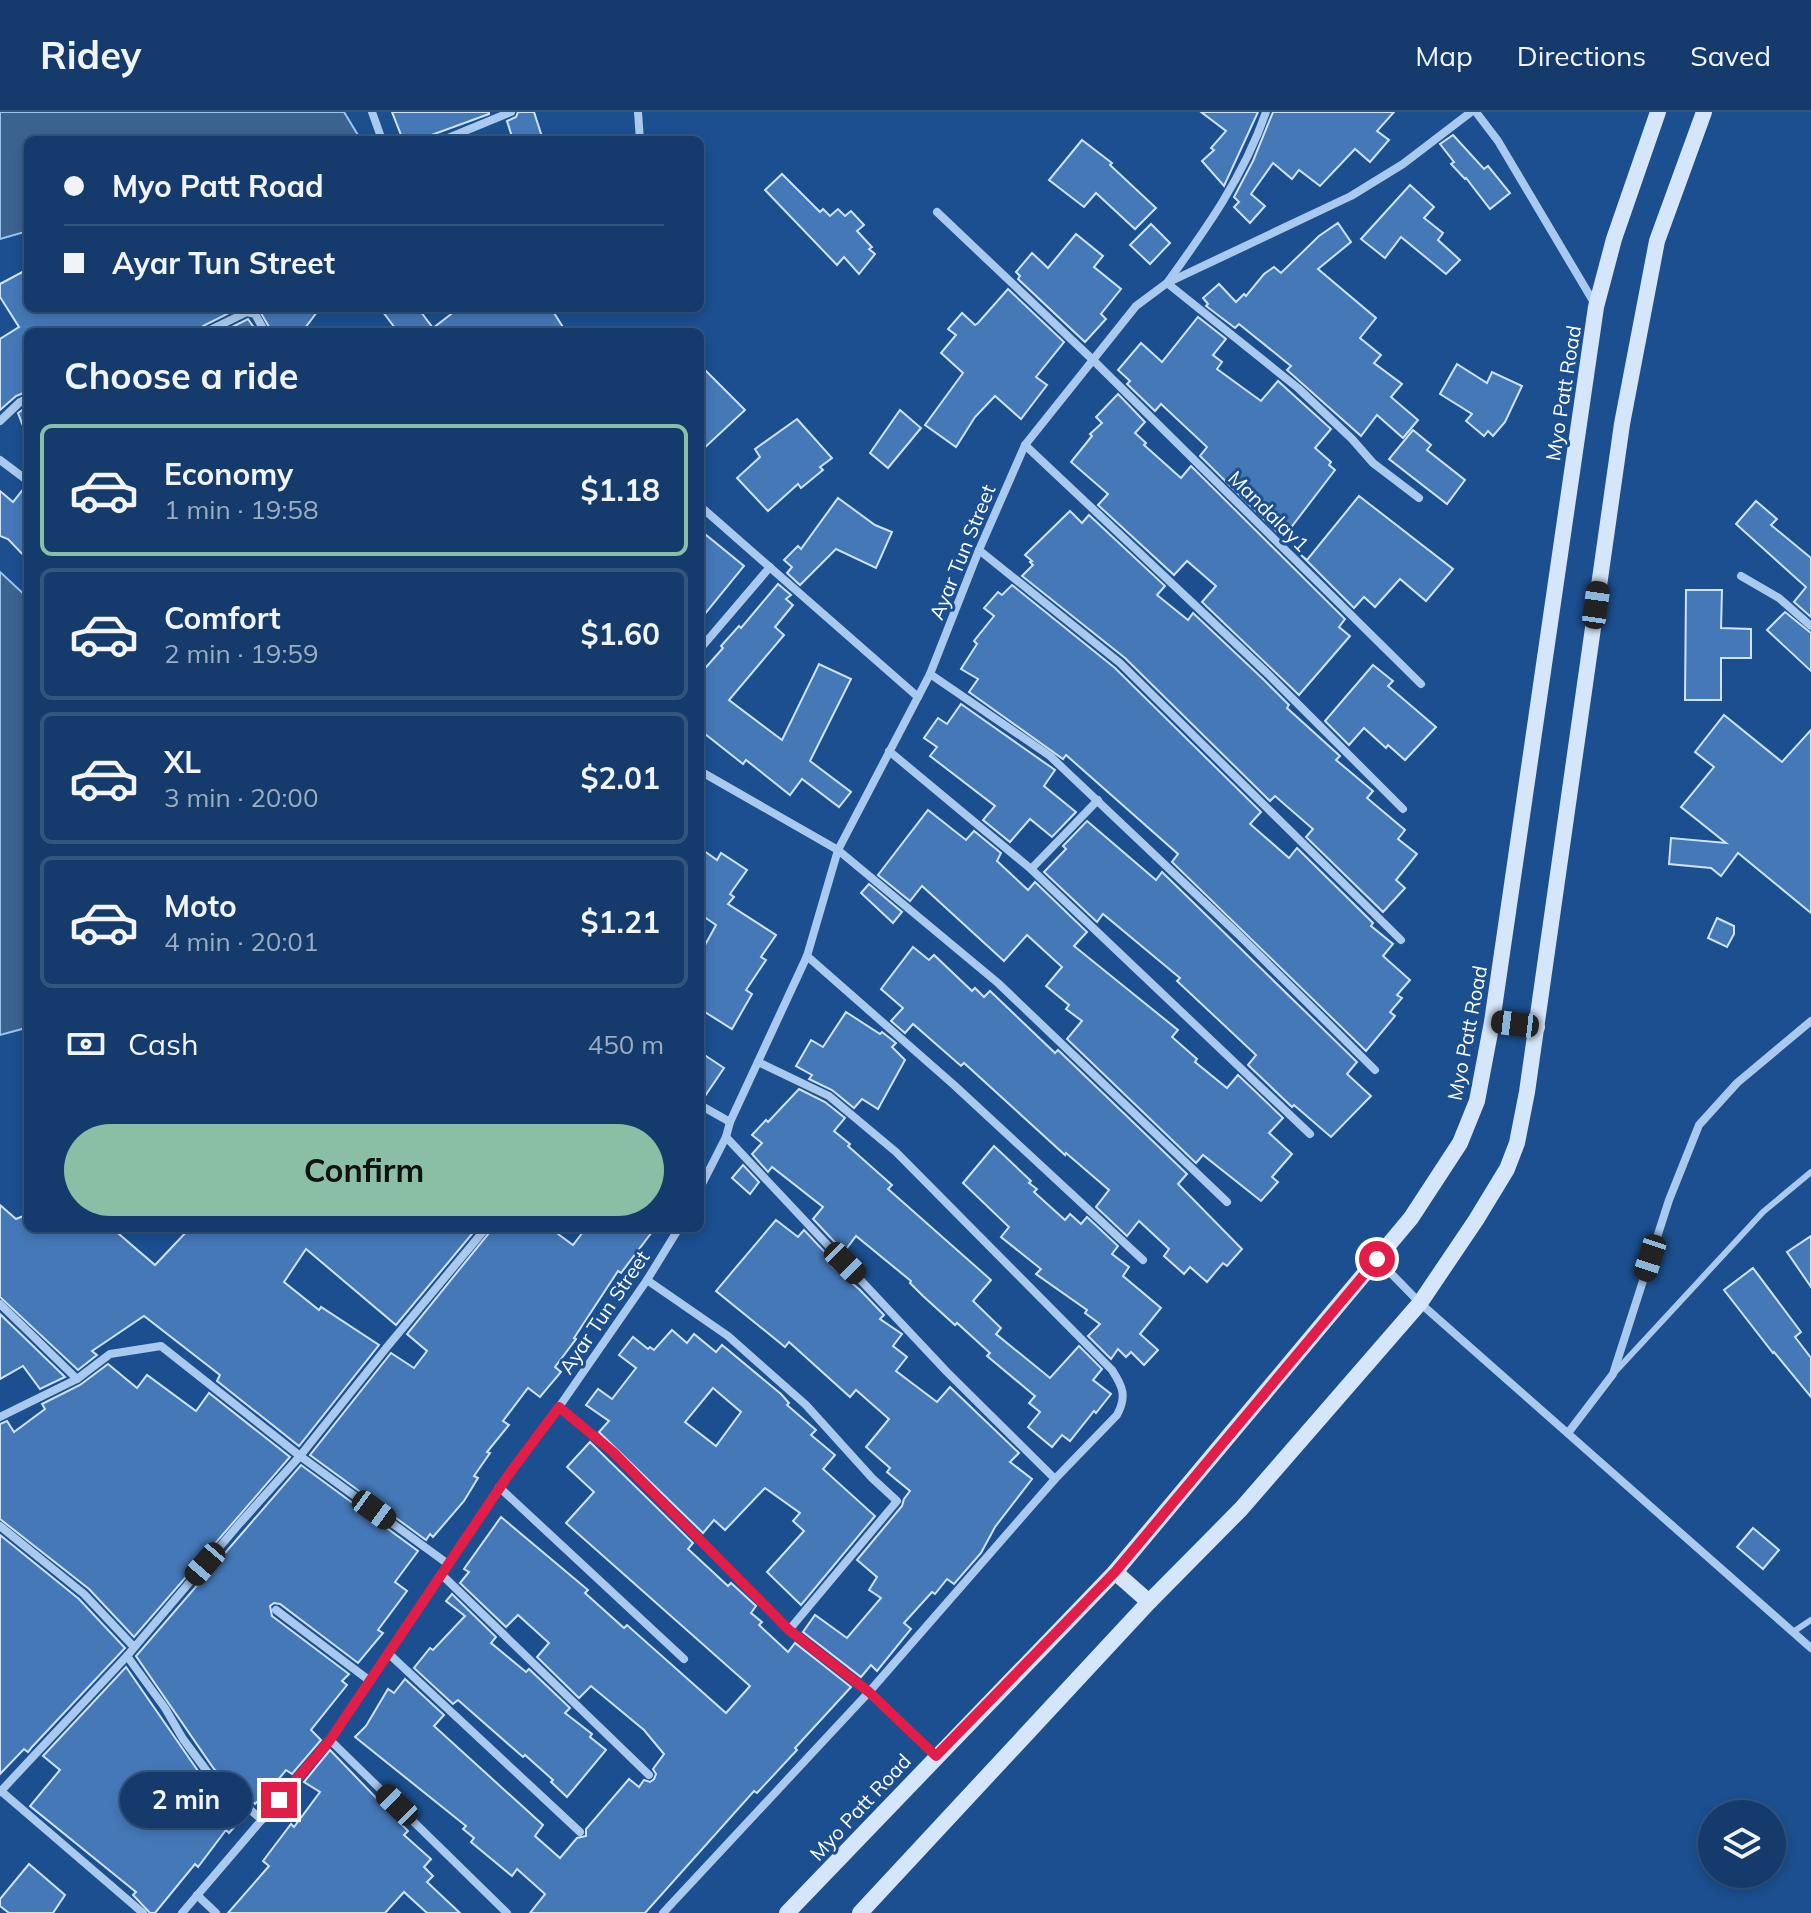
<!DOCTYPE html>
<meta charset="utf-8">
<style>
:root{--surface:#143b6b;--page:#1d4271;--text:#f1f3f6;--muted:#9dadc1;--line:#33557e;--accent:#8abfa5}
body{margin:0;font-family:Mulish,sans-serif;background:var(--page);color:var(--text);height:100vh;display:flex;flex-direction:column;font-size:30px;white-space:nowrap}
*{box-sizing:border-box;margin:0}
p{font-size:26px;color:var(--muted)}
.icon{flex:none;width:44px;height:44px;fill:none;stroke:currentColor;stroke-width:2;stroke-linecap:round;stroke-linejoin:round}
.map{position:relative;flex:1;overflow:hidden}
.panel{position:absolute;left:24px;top:216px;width:680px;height:904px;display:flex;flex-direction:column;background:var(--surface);border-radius:12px;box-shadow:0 4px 12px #0003,0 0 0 2px var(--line)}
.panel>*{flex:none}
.hud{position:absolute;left:24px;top:24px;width:680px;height:176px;border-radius:12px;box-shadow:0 4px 12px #0003,0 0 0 2px var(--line);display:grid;align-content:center;height:176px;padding:0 40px;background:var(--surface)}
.controls{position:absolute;left:1698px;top:1688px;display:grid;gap:16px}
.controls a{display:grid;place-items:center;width:88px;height:88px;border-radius:50%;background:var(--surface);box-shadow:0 4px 12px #0003,0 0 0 2px var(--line);font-size:40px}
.end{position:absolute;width:36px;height:36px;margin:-18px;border:10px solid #e11d48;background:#fff;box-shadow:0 0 0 4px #fff}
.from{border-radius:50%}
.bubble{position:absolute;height:56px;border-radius:28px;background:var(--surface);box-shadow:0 4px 12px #0003,0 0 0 2px var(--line);font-size:26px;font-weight:700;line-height:56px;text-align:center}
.car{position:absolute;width:24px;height:48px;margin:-24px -12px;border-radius:10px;box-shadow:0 0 6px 2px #0007;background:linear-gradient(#222 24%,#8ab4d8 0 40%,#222 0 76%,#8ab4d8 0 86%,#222 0)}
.hud b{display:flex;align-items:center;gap:28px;height:76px;font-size:30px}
.hud b+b{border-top:2px solid var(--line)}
.hud i{width:20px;height:20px;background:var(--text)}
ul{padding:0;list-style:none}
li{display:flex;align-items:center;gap:24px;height:132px;margin:0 16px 12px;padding:0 24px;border:4px solid var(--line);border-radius:12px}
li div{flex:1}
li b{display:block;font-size:30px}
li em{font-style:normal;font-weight:700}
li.on{border-color:var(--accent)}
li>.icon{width:72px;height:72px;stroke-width:1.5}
h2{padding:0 40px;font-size:36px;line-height:96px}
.pay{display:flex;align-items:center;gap:20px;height:88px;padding:0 40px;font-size:30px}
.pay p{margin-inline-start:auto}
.button{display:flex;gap:16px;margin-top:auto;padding:16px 40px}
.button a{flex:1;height:92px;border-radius:48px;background:var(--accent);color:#111;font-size:32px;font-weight:700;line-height:92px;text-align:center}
header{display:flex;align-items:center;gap:48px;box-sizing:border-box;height:112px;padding:0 40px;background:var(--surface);border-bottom:2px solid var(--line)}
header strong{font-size:38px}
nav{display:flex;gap:44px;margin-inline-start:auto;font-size:28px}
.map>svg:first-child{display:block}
.water{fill:#3c6290;stroke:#9cc4f0;stroke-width:2}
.building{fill:#4478b7;stroke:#cfe3fa;stroke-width:2;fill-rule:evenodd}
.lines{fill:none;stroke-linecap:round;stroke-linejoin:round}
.lane{stroke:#a9c9ee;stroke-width:6}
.street{stroke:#a9c9ee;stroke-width:8}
.secondary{stroke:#d6e6fa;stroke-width:16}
.route{stroke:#e11d48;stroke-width:10}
.labels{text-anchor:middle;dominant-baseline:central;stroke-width:6;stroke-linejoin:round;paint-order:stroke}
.street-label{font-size:20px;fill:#fff;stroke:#1b4f8f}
</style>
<header>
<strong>Ridey</strong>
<nav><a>Map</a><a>Directions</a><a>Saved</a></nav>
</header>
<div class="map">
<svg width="1811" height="1801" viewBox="0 0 1811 1801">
<rect width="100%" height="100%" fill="#1b4f8f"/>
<g class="water">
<polygon points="0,0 344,0 361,28 28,28 28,119 0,127"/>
<polygon points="0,460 28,486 28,913 22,917 0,923"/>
</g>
<g class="building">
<polygon points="392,0 489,0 489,2 418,28 403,28"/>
<polygon points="518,0 534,0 543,28 513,28 507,9 516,5"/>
<polygon points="1201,0 1258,0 1224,74 1202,49 1214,38 1211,36 1226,19"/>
<polygon points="1273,0 1394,0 1377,19 1389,28 1370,50 1355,37 1320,74 1299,58 1292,67 1273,51 1251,82 1265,94 1250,111 1234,95 1239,90 1234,85 1253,49"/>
<polygon points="1453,23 1484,57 1488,54 1510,81 1490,97 1466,66 1465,67 1451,52 1454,50 1440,32"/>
<polygon points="1082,28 1112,51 1110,53 1156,96 1135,117 1096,81 1084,95 1049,68"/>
<polygon points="782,62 820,100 823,97 830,104 838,97 845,104 851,99 864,113 857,119 872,135 869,137 875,142 859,162 844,145 837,153 765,78"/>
<polygon points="1410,73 1434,95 1424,106 1443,121 1438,128 1460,148 1446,162 1401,125 1385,146 1361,127"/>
<polygon points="1338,111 1351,130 1318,157 1376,206 1360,226 1381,243 1374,251 1402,272 1391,285 1418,308 1403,326 1377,303 1361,324 1287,258 1291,254 1239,212 1235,216 1206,194 1208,192 1203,186 1219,172 1236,190 1244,182 1246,184 1264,162 1274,155 1281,161 1319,124"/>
<polygon points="1151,112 1170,131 1150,152 1130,133"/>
<polygon points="1076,122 1103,144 1094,155 1121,177 1101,202 1106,207 1085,230 1018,167 1020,164 1016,160 1032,141 1048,156"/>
<polygon points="28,157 28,196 239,196 203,214 199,220 28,220 28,279 16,284 0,298 0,227 19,215 0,185 0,172"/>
<polygon points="1008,177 1064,230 1036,265 1047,273 1021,307 995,284 975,305 956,335 925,313 963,261 941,241 956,223 948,217 962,201 975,213 978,211"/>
<polygon points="258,196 320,196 302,220 272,220"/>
<polygon points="380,196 418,196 433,216 459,196 551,196 566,220 398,220"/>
<polygon points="1198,205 1226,227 1213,243 1222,250 1217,257 1261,289 1278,269 1331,317 1315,336 1331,350 1329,353 1335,358 1283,426 1200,344 1207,335 1161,292 1155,299 1127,272 1130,269 1118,258 1141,231 1162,250"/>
<polygon points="248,207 257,220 222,220"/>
<polygon points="1457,252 1487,271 1492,260 1522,274 1505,310 1493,324 1488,319 1484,324 1466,309 1472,302 1440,282"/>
<polygon points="700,253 745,298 700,340"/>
<polygon points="1118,282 1145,310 1135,321 1146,331 1144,333 1181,366 1191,354 1345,507 1339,515 1350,524 1299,583 1202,490 1216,474 1187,449 1174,463 1098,393 1108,382 1071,350 1092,324 1090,322 1102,311 1096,305"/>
<polygon points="28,294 28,323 27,324 18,301"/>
<polygon points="900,298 921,316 888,356 870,341"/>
<polygon points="797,307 832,346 820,355 823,358 801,376 798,372 768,399 737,366 760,345 755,337"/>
<polygon points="1413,318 1431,333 1427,338 1465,368 1447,392 1389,347"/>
<polygon points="25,375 28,376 28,448 8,427 0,424 0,379 13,390"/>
<polygon points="1359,384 1453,457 1426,489 1400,467 1375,495 1364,485 1354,496 1301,443 1307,448"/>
<polygon points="838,386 875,413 892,420 876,456 836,437 800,473 787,461 792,455 784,448 798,434 801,437"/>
<polygon points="1756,389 1777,407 1771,413 1811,446 1811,505 1794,490 1806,475 1736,412"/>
<polygon points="1070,399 1082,411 1089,403 1165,474 1157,483 1188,508 1193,501 1263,567 1289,593 1287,596 1340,644 1336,648 1373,679 1367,686 1405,718 1398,727 1417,742 1396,768 1405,776 1383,800 1306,725 1313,717 1275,684 1270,689 1125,546 1022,464 1033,453 1030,450 1032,449 1025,443"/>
<polygon points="700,418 744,454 700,508"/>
<polygon points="778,472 791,483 786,487 793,493 775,515 784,523 729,588 782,628 819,552 851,567 810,649 851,680 839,695 802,667 790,683 746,648 743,652 700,618 700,562 723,536 721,534 739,514 741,516"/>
<polygon points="1012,473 1115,556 1261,700 1250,712 1289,746 1297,736 1373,811 1371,814 1393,832 1383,844 1410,868 1397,883 1402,886 1390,900 1395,904 1366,939 1172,750 1178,742 1066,643 1063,647 969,580 978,567 961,557 977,532 974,529 994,504 984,496 998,480 1002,483"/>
<polygon points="1686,478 1722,478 1721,516 1751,517 1751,546 1721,546 1721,588 1685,588"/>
<polygon points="1785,500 1811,521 1811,559 1767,518"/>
<polygon points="1373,553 1393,569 1388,574 1436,615 1405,648 1388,633 1386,636 1364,616 1349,633 1325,609"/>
<polygon points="961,592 1055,658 1044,674 1076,700 1052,725 1030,707 1010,730 983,708 995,694 930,644 937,635 924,626 938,606 947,612"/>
<polygon points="1724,603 1782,650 1811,618 1811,801 1738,741 1721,764 1711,756 1669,752 1671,726 1726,731 1681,695 1714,655 1695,640"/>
<polygon points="928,698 966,728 974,719 1001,741 997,749 1028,778 1035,770 1087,820 1074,834 1178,918 1172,925 1197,947 1195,950 1227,976 1238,963 1283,1006 1269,1021 1292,1042 1272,1065 1278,1070 1261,1089 1203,1043 1196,1051 1067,927 1082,909 1066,897 1069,893 1046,874 1062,855 1027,823 1004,849 922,774 910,789 878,763"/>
<polygon points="1087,709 1156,768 1162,760 1357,950 1347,962 1371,984 1331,1025 1294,993 1292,995 1248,953 1256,943 1177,869 1180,866 1103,802 1097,810 1044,760 1066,737 1063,734"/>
<polygon points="700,736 717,748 721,741 747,758 730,782 734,785 728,792 776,823 761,845 766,848 746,878 752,882 732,917 700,897 700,842 716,813 700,802"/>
<polygon points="869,772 902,800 893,811 861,781"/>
<polygon points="1717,806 1734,814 1734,822 1727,835 1708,826"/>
<polygon points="913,835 929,848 934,843 972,879 975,876 984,885 990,879 1055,941 1058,938 1187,1062 1178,1072 1242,1137 1227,1154 1223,1151 1207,1170 1190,1155 1184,1162 1164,1144 1169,1137 1139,1109 1127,1124 1096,1095 1109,1078 1066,1041 1065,1043 964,951 961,954 913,912 905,921 891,909 903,896 881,877"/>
<polygon points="846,900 880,922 882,920 896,931 892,935 905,948 878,997 862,987 854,996 832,978 809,967 812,963 796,954 811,928 823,935"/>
<polygon points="700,940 724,956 703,987 700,986"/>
<polygon points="799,977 825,990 845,1006 834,1019 850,1032 848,1034 892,1073 888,1077 991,1168 973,1189 1001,1216 996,1222 1050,1266 1079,1234 1102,1257 1093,1268 1111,1282 1096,1301 1094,1299 1070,1329 1062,1323 1052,1335 1028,1315 1040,1300 1029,1291 1035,1284 987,1244 990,1241 957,1211 955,1213 923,1184 910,1171 911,1169 856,1124 844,1140 813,1107 823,1095 772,1055 768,1060 752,1042 762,1031 752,1023 766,1008 768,1010"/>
<polygon points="994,1034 1031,1069 1029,1071 1037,1077 1034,1080 1065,1108 1070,1102 1081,1112 1087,1105 1118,1134 1112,1142 1129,1155 1123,1164 1161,1196 1140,1222 1158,1238 1144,1253 1131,1240 1126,1245 1118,1237 1111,1247 1088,1224 1100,1212 1085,1201 1087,1198 1036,1162 1041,1157 1001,1125 1009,1115 963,1071"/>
<polygon points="743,1053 759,1070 750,1082 732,1066"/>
<polygon points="0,1093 16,1107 28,1102 28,1116 112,1116 155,1153 190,1116 477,1116 396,1213 306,1137 284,1170 319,1198 321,1195 379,1233 299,1334 217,1269 220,1263 144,1204 92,1239 97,1243 78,1258 0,1185"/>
<polygon points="776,1108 798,1125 804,1118 835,1151 832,1154 860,1178 884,1203 880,1207 902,1222 893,1234 907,1245 896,1259 937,1290 950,1275 1019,1341 1010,1350 1032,1367 995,1415 981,1441 954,1472 947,1467 935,1482 932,1480 904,1511 911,1517 877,1559 871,1553 861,1565 803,1520 815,1503 847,1526 881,1486 869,1478 877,1465 857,1448 902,1394 904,1387 910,1379 887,1360 890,1356 866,1335 889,1307 856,1278 850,1285 789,1230 785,1235 716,1179"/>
<polygon points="493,1116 550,1116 573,1133 586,1116 655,1116 621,1161 618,1159 574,1226 576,1227 555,1255 561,1260 540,1285 528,1276 503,1309 509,1313 487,1340 490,1341 474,1364 478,1366 464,1389 433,1425 430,1422 426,1428 310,1343 391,1241 414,1256 427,1239 407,1222"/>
<polygon points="1811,1124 1811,1175 1787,1140"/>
<polygon points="1753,1156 1801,1220 1795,1225 1811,1246 1811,1285 1774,1240 1773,1241 1724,1178"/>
<polygon points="0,1202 65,1265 40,1277 23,1254 0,1267"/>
<path d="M672 1218 687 1231 694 1222 716 1240 722 1233 781 1282 789 1291 787 1293 816 1318 811 1323 835 1343 823 1357 875 1404 801 1493 767 1460 804 1419 793 1409 800 1401 765 1376 725 1418 714 1408 703 1421 599 1320 609 1309 586 1293 598 1277 612 1287 636 1256 619 1243 633 1225 648 1237 650 1235 654 1238ZM713 1276 741 1300 716 1334 685 1310Z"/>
<polygon points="108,1252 137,1276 147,1263 196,1299 209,1281 290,1345 134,1525 89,1477 0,1407 0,1312 7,1309 14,1320 45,1297 42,1292 80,1273"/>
<polygon points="590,1330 693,1431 688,1437 728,1474 731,1471 756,1494 751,1501 762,1510 759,1513 788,1540 795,1531 851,1575 795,1636 797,1638 757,1681 754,1679 645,1801 530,1801 545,1782 517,1757 512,1764 489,1745 471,1730 474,1726 463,1717 466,1714 355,1625 366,1614 388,1577 394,1581 405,1567 444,1603 434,1614 543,1713 535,1724 560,1746 577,1726 586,1724 586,1717 629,1667 639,1675 644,1668 650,1670 654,1667 656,1662 653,1657 664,1642 644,1618 591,1574 579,1586 537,1545 549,1531 518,1503 506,1515 460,1471 469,1460 464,1457 501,1405 588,1478 585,1481 624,1516 627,1513 726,1601 750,1574 566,1411 594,1380 567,1355"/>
<polygon points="301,1353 418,1439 395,1470 407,1479 378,1518 383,1521 358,1551 280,1492 274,1491 270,1494 272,1504 349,1562 342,1569 347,1573 311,1618 321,1628 292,1662 286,1658 261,1689 259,1688 255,1692 214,1657 136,1544"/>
<polygon points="1753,1416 1779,1438 1763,1457 1737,1435"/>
<polygon points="0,1423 79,1487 125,1536 32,1635 28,1640 24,1637 0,1662"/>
<polygon points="452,1482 496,1525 491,1531 526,1560 529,1557 570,1596 565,1601 592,1622 590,1625 606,1638 567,1685 551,1670 553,1668 525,1643 523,1645 458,1588 453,1592 414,1556 430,1536 433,1538 465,1504 446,1489"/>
<polygon points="126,1555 203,1666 245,1703 229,1721 226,1718 198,1755 195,1752 155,1801 150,1801 133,1783 136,1780 30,1694 60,1658 43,1644"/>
<polygon points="330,1638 408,1719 404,1723 431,1747 424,1755 433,1764 427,1770 460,1801 427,1801 404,1780 385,1801 228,1801 269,1754 263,1749 291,1712 294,1715 320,1680 304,1670"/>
<polygon points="29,1752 65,1783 53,1801 9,1801 0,1794 0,1787"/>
</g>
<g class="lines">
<g class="lane">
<polyline points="1615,1260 1763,1100 1811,1060"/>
<polyline points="1793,1520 1811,1508"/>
</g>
<g class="street">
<polyline points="372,0 382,28"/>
<polyline points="638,0 640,28"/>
<path d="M1266 0C1244 64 1206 117 1167 171L1298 276 1352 327 1373 351 1419 386"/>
<polyline points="1476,0 1498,29 1596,194"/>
<polyline points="443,28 511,0"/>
<polyline points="937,100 1093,248 1421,572"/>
<polyline points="247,200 255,202 265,220"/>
<polyline points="206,220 247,200 249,196"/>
<polyline points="0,309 20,290 28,286"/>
<polyline points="1025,333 1268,562 1403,697"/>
<polyline points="0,348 28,369"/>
<polyline points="700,394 918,585"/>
<polyline points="979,438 1120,551 1401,828"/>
<polyline points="1741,464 1779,486 1811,514"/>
<polyline points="700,537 770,455"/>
<polyline points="930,562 1050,644 1238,822 1375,958"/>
<polyline points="889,639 1031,757 1310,1022"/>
<polyline points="700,659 838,738 998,871 1227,1090"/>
<polyline points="1031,757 1098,688"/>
<polyline points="807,844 954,973 1143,1148"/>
<polyline points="700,993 730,1010"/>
<polyline points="726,1025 947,1260 1055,1367"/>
<polyline points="700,1076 726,1025 730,1010 807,844 838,738 930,562 979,438 1025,333 1136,194 1167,171 1351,84 1403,52 1471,0"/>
<polyline points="1377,1147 1420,1191 1811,1536"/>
<polyline points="647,1168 728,1224 806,1293 872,1366 897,1389 789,1518"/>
<polyline points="0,1192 77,1267"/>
<polyline points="559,1295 613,1340 789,1518 869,1580 936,1644"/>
<polyline points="0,1305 77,1267 110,1242 161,1234 300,1344 448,1452"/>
<polyline points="1568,1321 1613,1262 1669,1088 1699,1013 1737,971 1811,909"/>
<polyline points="499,1375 684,1547"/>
<polyline points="0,1414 84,1482 134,1535"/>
<polyline points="441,1462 649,1663"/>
<polyline points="276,1498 370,1569"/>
<polyline points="388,1541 580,1720"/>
<polyline points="127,1544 165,1596 183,1627 209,1662 262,1708"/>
<polyline points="330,1628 507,1801"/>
<polyline points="1,1679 143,1801"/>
<polyline points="0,1680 127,1544 240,1411 300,1344 387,1235 486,1116"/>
<polyline points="197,1783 216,1801"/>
<polyline points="182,1801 330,1628 509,1362 559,1295 647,1168 679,1116"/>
<path d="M663 1801 869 1580 1055 1367 1117 1303C1127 1284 1123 1275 1112 1258L896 1040 829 984 758 950"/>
</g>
<g class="secondary">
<polyline points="1492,910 1537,915"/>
<polyline points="1115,1460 1149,1490"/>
<polyline points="787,1801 1115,1460 1411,1106 1460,1031 1477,989 1492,910 1596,195 1614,127 1658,0"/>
<polyline points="860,1801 1149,1490 1241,1397 1420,1191 1476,1108 1507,1057 1517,1031 1527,980 1622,312 1657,129 1704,0"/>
</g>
</g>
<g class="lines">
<polyline class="route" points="279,1688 330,1628 509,1362 559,1295 613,1340 789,1518 869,1580 936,1644 1115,1460 1377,1147"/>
</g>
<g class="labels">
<g class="street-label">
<text transform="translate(1563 281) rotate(-81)">Myo Patt Road</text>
<text transform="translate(1269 399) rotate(45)">Mandalay1</text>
<text transform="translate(962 440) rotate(-68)">Ayar Tun Street</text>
<text transform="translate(1467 921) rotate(-79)">Myo Patt Road</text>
<text transform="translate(604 1200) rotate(-56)">Ayar Tun Street</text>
<text transform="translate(860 1695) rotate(-47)">Myo Patt Road</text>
</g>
</g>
</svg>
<div class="controls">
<a><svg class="icon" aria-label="layers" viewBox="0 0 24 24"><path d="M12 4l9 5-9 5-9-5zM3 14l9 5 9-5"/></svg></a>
</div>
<i class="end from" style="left:1377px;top:1147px"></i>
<i class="end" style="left:279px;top:1688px"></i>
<div class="bubble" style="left:120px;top:1660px;width:132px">2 min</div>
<i class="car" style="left:1596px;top:493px;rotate:8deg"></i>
<i class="car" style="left:1515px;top:912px;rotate:277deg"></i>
<i class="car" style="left:1650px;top:1146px;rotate:198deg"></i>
<i class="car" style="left:845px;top:1151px;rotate:135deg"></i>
<i class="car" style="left:374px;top:1398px;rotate:126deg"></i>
<i class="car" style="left:205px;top:1452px;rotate:221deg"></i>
<i class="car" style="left:397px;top:1693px;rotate:314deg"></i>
<div class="hud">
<b><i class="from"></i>Myo Patt Road</b>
<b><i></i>Ayar Tun Street</b>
</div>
<section class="panel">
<h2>Choose a ride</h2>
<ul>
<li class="on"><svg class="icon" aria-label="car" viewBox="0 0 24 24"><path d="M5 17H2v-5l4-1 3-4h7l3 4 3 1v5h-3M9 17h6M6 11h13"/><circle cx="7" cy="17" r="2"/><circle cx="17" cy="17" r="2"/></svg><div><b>Economy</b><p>1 min · 19:58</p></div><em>$1.18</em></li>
<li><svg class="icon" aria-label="car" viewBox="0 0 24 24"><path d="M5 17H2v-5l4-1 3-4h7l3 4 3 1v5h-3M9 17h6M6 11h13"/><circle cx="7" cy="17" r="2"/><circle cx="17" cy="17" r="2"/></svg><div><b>Comfort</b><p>2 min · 19:59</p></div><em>$1.60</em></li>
<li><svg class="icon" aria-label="car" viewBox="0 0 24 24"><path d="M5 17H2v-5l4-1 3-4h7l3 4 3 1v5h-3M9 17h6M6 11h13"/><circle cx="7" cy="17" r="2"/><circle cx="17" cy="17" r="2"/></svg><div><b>XL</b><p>3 min · 20:00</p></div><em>$2.01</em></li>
<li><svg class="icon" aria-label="car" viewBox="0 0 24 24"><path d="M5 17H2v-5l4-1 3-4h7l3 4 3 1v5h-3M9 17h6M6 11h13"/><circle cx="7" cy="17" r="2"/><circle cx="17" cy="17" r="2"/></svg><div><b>Moto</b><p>4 min · 20:01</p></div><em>$1.21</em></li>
</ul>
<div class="pay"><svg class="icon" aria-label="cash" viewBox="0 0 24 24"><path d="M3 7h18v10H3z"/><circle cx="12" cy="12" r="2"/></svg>Cash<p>450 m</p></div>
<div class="button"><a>Confirm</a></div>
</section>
</div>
